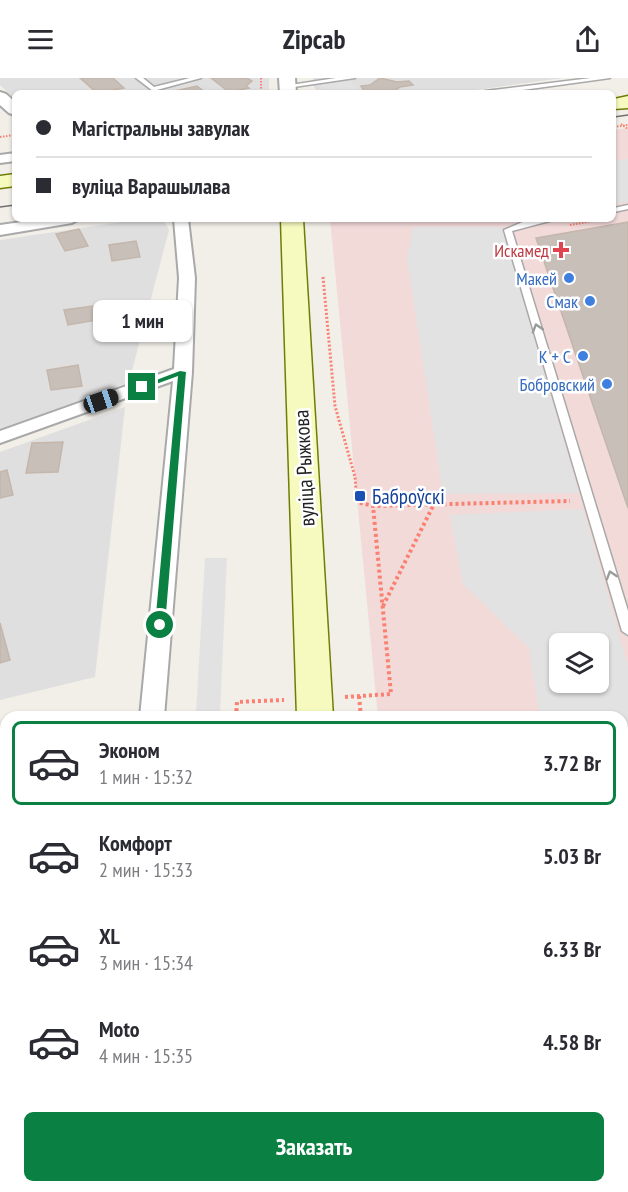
<!DOCTYPE html>
<html lang="ru">
<meta charset="utf-8">
<style>
:root{--surface:#fff;--page:#f2f2f3;--text:#2b2b33;--muted:#7c7c81;--line:#e1e1e2;--accent:#0b8043}
body{margin:0;font-family:"PT Sans Narrow",sans-serif;background:var(--page);color:var(--text);height:100vh;display:flex;flex-direction:column;font-size:22px;white-space:nowrap}
*{box-sizing:border-box;margin:0}
p{font-size:20px;color:var(--muted)}
.icon{flex:none;width:33px;height:33px;fill:none;stroke:currentColor;stroke-width:2;stroke-linecap:round;stroke-linejoin:round}
.map{position:relative;flex:1;overflow:hidden}
.details{position:absolute;left:0px;top:633px;width:628px;height:482px;display:flex;flex-direction:column;background:var(--surface);border-radius:18px 18px 0 0;box-shadow:0 2px 4px #0004}
.details>*{flex:none}
.banner{position:absolute;left:12px;top:12px;width:604px;height:132px;border-radius:9px;box-shadow:0 2px 4px #0004;display:grid;align-content:center;height:132px;padding:0 24px;background:var(--surface)}
.tools{position:absolute;left:549px;top:555px;display:grid;gap:12px}
.tools a{display:grid;place-items:center;width:60px;height:60px;border-radius:9px;background:var(--surface);box-shadow:0 2px 4px #0004;font-size:30px}
.end{position:absolute;width:27px;height:27px;margin:-14px;border:8px solid #0b8043;background:#fff;box-shadow:0 0 0 3px #fff}
.from{border-radius:50%}
.bubble{position:absolute;height:42px;border-radius:9px;background:var(--surface);box-shadow:0 2px 4px #0004;font-size:20px;font-weight:700;line-height:42px;text-align:center}
.car{position:absolute;width:18px;height:36px;margin:-18px -9px;border-radius:8px;box-shadow:0 0 4px 2px #0007;background:linear-gradient(#222 24%,#8ab4d8 0 40%,#222 0 76%,#8ab4d8 0 86%,#222 0)}
.banner b{display:flex;align-items:center;gap:21px;height:57px;font-size:22px}
.banner b+b{border-top:2px solid var(--line)}
.banner i{width:15px;height:15px;background:var(--text)}
ul{padding:10px 0 0;list-style:none}
li{display:flex;align-items:center;gap:18px;height:84px;margin:0 12px 9px;padding:0 12px;border:3px solid transparent;border-radius:9px}
li div{flex:1}
li b{display:block;font-size:22px}
li em{font-style:normal;font-weight:700}
li.selected{border-color:var(--accent)}
li>.icon{width:54px;height:54px;stroke-width:1.5}
.primary-button{display:flex;gap:12px;margin-top:auto;padding:12px 24px}
.primary-button a{flex:1;height:69px;border-radius:9px;background:var(--accent);color:#fff;font-size:24px;font-weight:700;line-height:69px;text-align:center}
header{display:flex;justify-content:space-between;align-items:center;height:78px;padding:0 24px;background:var(--surface);font-size:27px;font-weight:700}
.map>svg:first-child{display:block}
.residential{fill:#e0dfdf}
.commercial{fill:#f2dad9;fill-rule:evenodd}
.grass{fill:#cdebb0}
.parking{fill:#e2e2e2;fill-rule:evenodd}
.building{fill:#c7bfb8;stroke:#c4b6ab;stroke-width:1.5}
.lines{fill:none;stroke-linecap:round;stroke-linejoin:round}
.service-casing{stroke:#a9a9a9;stroke-width:3}
.minor-casing{stroke:#a9a9a9;stroke-width:4}
.tertiary-casing{stroke:#a9a9a9;stroke-width:4}
.secondary-casing{stroke:#707d05;stroke-width:3}
.path-far3{stroke:#fa8072;stroke-width:2;stroke-dasharray:1.5 1.5;stroke-linecap:butt}
.path-far2{stroke:#fa8072;stroke-width:3;stroke-dasharray:2 2;stroke-linecap:butt}
.path-far1{stroke:#fa8072;stroke-width:4;stroke-dasharray:3 3;stroke-linecap:butt}
.path{stroke:#fa8072;stroke-width:4.5;stroke-dasharray:4 4;stroke-linecap:butt}
.service{fill:#fff;fill-rule:evenodd}
.minor{fill:#fff;fill-rule:evenodd}
.tertiary{fill:#fff;fill-rule:evenodd}
.secondary{fill:#f7fabf;fill-rule:evenodd}
.tram{stroke:#707070;stroke-width:1.5}
.oneway{stroke:#9c9c9c}
.route{fill:#0b8043}
.health-dot{fill:#e0444e;stroke:#fff;stroke-width:2}
.shop-dot{fill:#3f7fe0;stroke:#fff;stroke-width:2}
.transit-dot{fill:#1a4fb4;stroke:#fff;stroke-width:2}
.labels{text-anchor:middle;dominant-baseline:central;stroke-width:5;stroke-linejoin:round;paint-order:stroke}
.far-health-label{font-size:18px;fill:#be3a42;stroke:#fff;text-anchor:end}
.far-shop-label{font-size:18px;fill:#366cbe;stroke:#fff;text-anchor:end}
.street-label{font-size:21px;fill:#222;stroke:#fff}
.transit-label{font-size:21px;fill:#164399;stroke:#fff;text-anchor:start}
</style>
<header><svg class="icon" aria-label="menu" viewBox="0 0 24 24"><path d="M4 6h16M4 12h16M4 18h16"/></svg>Zipcab<svg class="icon" aria-label="share" viewBox="0 0 24 24"><path d="M12 15V3M7 8l5-5 5 5M5 13v7h14v-7"/></svg></header>
<div class="map">
<svg width="628" height="1114" viewBox="0 0 628 1114">
<rect width="100%" height="100%" fill="#f2efe9"/>
<g class="residential">
<polygon points="0,0 269,0 269,15 15,15 15,21 0,7"/>
<polygon points="313,0 563,0 454,15 318,15 313,7"/>
<polygon points="142,141 163,141 169,152 129,304 0,352 0,162"/>
<polygon points="125,329 95,599 0,622 0,374"/>
<polygon points="0,730 6,730 6,1108 112,1109 111,1114 0,1114"/>
</g>
<path class="commercial" d="M628 50V705H623L622 639H378L330 141H614V52ZM560 566H598V604H560Z"/>
<polygon class="grass" points="623,705 628,705 628,1114 417,1114 417,1109 622,1108"/>
<g class="parking">
<polygon points="351,3 361,15 325,15 319,7"/>
<polygon points="628,81 628,124 614,126 614,83"/>
<polygon points="413,149 502,149 579,415 443,416 407,181"/>
<path d="M583 431 628 588V649L623 650 622 639H540L529 570 463 506 450 437ZM560 566H598V604H560Z"/>
<polygon points="205,480 227,480 220,635 196,635"/>
</g>
<g class="building">
<polygon points="80,0 113,0 124,10 97,15"/>
<polygon points="211,0 247,0 252,3 246,8 249,10 229,14"/>
<polygon points="380,0 397,4 409,3 413,7 400,9 392,15 364,13 361,8 370,7"/>
<polygon points="197,8 206,15 166,15"/>
<polygon points="628,144 628,430 536,160"/>
<polygon points="79,151 88,168 65,173 56,156"/>
<polygon points="136,163 140,179 112,183 109,167"/>
<polygon points="93,228 97,242 68,247 64,232"/>
<polygon points="78,287 82,308 51,312 47,292"/>
<polygon points="63,364 58,394 26,395 32,365"/>
<polygon points="7,392 13,417 0,420 0,394"/>
<polygon points="0,545 10,582 0,585"/>
</g>
<g class="lines">
<g class="service-casing">
<g id="service">
<polygon points="136,0 143,0 154,9 190,0 201,0 153,13"/>
<polygon points="336,0 355,0 287,10 284,8"/>
<polygon points="591,0 610,0 501,15 482,15 485,13"/>
<polygon points="628,127 628,131 614,134 614,130"/>
<polygon points="538,141 557,141 512,153 628,533 628,557 622,553 504,152 525,143"/>
<rect x="622" y="679" width="6" height="10"/>
<rect x="0" y="686" width="6" height="12"/>
<polygon points="6,1105 6,1108 82,1108 79,1114 0,1114 0,1106"/>
</g>
</g>
<g class="minor-casing">
<g id="minor">
<polygon points="15,75 15,83 0,85 0,77"/>
<polygon points="43,141 79,141 72,145 0,157 0,147"/>
<polygon points="174,141 188,141 195,200 192,294 164,639 140,639 173,303 0,365 0,353 174,291 179,200"/>
<rect x="126" y="1108" width="32" height="6"/>
</g>
</g>
<g class="tertiary-casing">
<g id="tertiary">
<polygon points="279,0 295,0 296,15 280,15"/>
<polygon points="0,14 6,16 15,24 15,37 9,35 0,27"/>
</g>
</g>
<g class="secondary-casing">
<g id="secondary">
<polygon points="628,18 628,30 614,31 614,21"/>
<polygon points="15,96 15,108 0,110 0,98"/>
<polygon points="281,141 303,141 333,639 297,639"/>
<polygon points="310,1108 358,1108 359,1114 311,1114"/>
</g>
</g>
<g class="path-far3">
<polyline points="261,0 261,15"/>
<polyline points="621,46 628,51"/>
<polyline points="614,49 628,47"/>
<polyline points="0,59 15,57"/>
<polyline points="570,147 604,141"/>
</g>
<polyline class="path-far2" points="323,199 335,328 355,399 357,423"/>
<g class="path-far1">
<polyline points="357,421 357,424 373,428 570,423"/>
<polyline points="383,528 434,426"/>
<polyline points="359,618 361,639"/>
<polyline points="345,619 391,616 373,428"/>
<polyline points="236,639 237,624 284,622"/>
</g>
<g class="path">
<polyline points="0,832 6,796"/>
<polyline points="0,860 6,855"/>
<polyline points="0,865 6,865"/>
<polyline points="0,872 6,880"/>
<polyline points="0,986 6,985"/>
<polyline points="393,1108 393,1114"/>
</g>
<use href="#service" class="service"/>
<use href="#minor" class="minor"/>
<use href="#tertiary" class="tertiary"/>
<use href="#secondary" class="secondary"/>
<g class="tram">
<polyline points="614,39 628,37"/>
<polyline points="0,129 15,127"/>
</g>
</g>
<defs><path id="oneway-chevron" d="M-2-3.5L2.5 0L-2 3.5" fill="none" stroke-width="1.6" stroke-linecap="round" stroke-linejoin="round" transform="scale(1.5)"/></defs>
<g class="oneway">
<use href="#oneway-chevron" transform="translate(537 250) rotate(-107)"/>
<use href="#oneway-chevron" transform="translate(611 497) rotate(-107)"/>
</g>
<polygon class="route" points="180,293 186,294 165,547 160,551 155,547 178,298 145,310 138,309"/>
<path class="health-dot" d="M558 163h6v6h6v6h-6v6h-6v-6h-6v-6h6z"/>
<g class="shop-dot">
<circle cx="569" cy="200" r="6"/>
<circle cx="590" cy="223" r="6"/>
<circle cx="583" cy="278" r="6"/>
<circle cx="607" cy="306" r="6"/>
</g>
<rect class="transit-dot" x="354" y="412" width="12" height="12" rx="3"/>
<g class="labels">
<g class="far-health-label">
<text x="549" y="172">Искамед</text>
</g>
<g class="far-shop-label">
<text x="557" y="200">Макей</text>
<text x="578" y="223">Смак</text>
<text x="571" y="278">К + С</text>
<text x="595" y="306">Бобровский</text>
</g>
<g class="street-label">
<text transform="translate(304 390) rotate(-93)">вуліца Рыжкова</text>
</g>
<g class="transit-label">
<text x="372" y="418">Баброўскі</text>
</g>
</g>
</svg>
<div class="tools">
<a><svg class="icon" aria-label="layers" viewBox="0 0 24 24"><path d="M12 4l9 5-9 5-9-5zM3 14l9 5 9-5"/></svg></a>
</div>
<i class="end from" style="left:160px;top:547px"></i>
<i class="end" style="left:142px;top:309px"></i>
<div class="bubble" style="left:93px;top:222px;width:99px">1 мин</div>
<i class="car" style="left:101px;top:323px;rotate:71deg"></i>
<div class="banner">
<b><i class="from"></i>Магістральны завулак</b>
<b><i></i>вуліца Варашылава</b>
</div>
<section class="details">
<ul>
<li class="selected"><svg class="icon" aria-label="car" viewBox="0 0 24 24"><path d="M5 17H2v-5l4-1 3-4h7l3 4 3 1v5h-3M9 17h6M6 11h13"/><circle cx="7" cy="17" r="2"/><circle cx="17" cy="17" r="2"/></svg><div><b>Эконом</b><p>1 мин · 15:32</p></div><em>3.72 Br</em></li>
<li><svg class="icon" aria-label="car" viewBox="0 0 24 24"><path d="M5 17H2v-5l4-1 3-4h7l3 4 3 1v5h-3M9 17h6M6 11h13"/><circle cx="7" cy="17" r="2"/><circle cx="17" cy="17" r="2"/></svg><div><b>Комфорт</b><p>2 мин · 15:33</p></div><em>5.03 Br</em></li>
<li><svg class="icon" aria-label="car" viewBox="0 0 24 24"><path d="M5 17H2v-5l4-1 3-4h7l3 4 3 1v5h-3M9 17h6M6 11h13"/><circle cx="7" cy="17" r="2"/><circle cx="17" cy="17" r="2"/></svg><div><b>XL</b><p>3 мин · 15:34</p></div><em>6.33 Br</em></li>
<li><svg class="icon" aria-label="car" viewBox="0 0 24 24"><path d="M5 17H2v-5l4-1 3-4h7l3 4 3 1v5h-3M9 17h6M6 11h13"/><circle cx="7" cy="17" r="2"/><circle cx="17" cy="17" r="2"/></svg><div><b>Moto</b><p>4 мин · 15:35</p></div><em>4.58 Br</em></li>
</ul>
<div class="primary-button"><a>Заказать</a></div>
</section>
</div>
